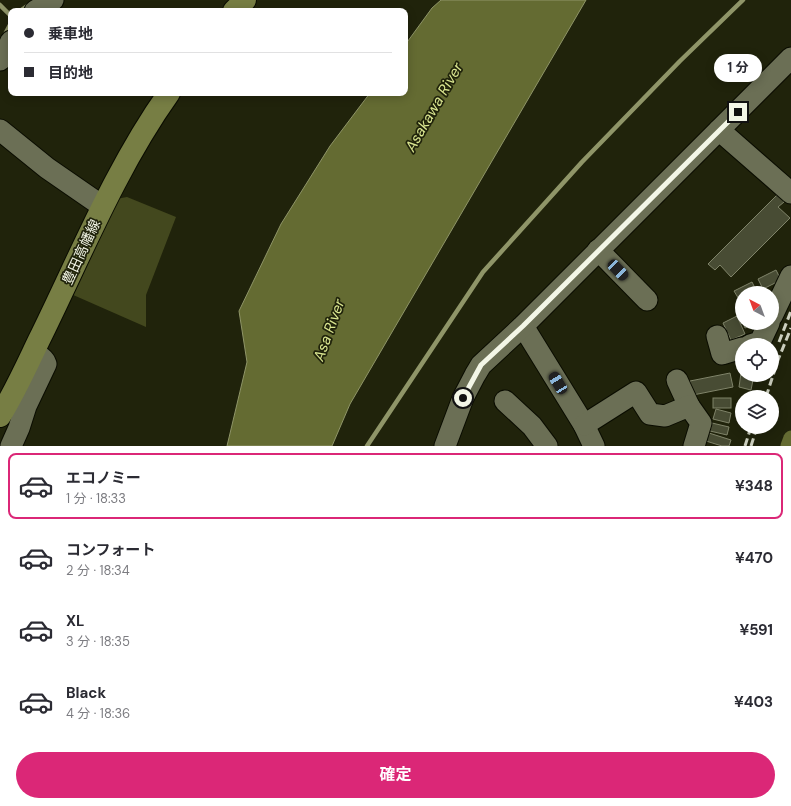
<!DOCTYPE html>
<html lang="ja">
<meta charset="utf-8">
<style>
:root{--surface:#fff;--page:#f2f2f3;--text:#2b2b33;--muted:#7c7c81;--line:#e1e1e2;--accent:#db2777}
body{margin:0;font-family:"DM Sans","Noto Sans JP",sans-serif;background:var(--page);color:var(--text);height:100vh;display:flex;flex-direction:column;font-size:15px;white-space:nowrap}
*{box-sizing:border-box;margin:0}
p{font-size:13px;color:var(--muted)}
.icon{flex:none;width:22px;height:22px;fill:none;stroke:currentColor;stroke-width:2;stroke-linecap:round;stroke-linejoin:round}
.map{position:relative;height:446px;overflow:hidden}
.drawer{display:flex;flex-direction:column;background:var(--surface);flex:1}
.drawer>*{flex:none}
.banner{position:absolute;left:8px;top:8px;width:400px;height:88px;border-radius:8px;box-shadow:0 2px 10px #0003;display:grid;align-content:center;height:88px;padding:0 16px;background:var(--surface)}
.needle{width:26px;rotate:319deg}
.tools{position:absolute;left:735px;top:286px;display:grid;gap:8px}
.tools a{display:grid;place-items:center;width:44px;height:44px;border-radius:50%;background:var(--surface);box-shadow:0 2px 10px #0003;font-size:20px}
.end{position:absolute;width:18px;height:18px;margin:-9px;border:5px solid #f3f6e7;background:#111;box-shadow:0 0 0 2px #111}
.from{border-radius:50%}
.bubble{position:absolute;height:28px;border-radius:14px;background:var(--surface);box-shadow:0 2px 10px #0003;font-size:13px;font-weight:700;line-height:28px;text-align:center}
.car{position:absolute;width:12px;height:24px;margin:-12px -6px;border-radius:5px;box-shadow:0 0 3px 1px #0007;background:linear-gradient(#222 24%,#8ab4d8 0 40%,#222 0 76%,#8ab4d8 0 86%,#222 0)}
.banner b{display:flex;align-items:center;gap:14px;height:38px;font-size:15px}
.banner b+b{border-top:1px solid var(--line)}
.banner i{width:10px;height:10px;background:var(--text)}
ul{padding:7px 0 0;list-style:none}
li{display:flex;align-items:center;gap:12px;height:66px;margin:0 8px 6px;padding:0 8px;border:2px solid transparent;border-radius:8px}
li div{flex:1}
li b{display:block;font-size:15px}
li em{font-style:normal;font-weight:700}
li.selected{border-color:var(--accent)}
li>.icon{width:36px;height:36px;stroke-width:1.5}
.primary-button{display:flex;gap:8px;margin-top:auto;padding:8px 16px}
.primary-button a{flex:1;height:46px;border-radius:24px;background:var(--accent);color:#fff;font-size:16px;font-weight:700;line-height:46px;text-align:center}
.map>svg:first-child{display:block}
.green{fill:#43481e}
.water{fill:#646b32;stroke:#8f9568}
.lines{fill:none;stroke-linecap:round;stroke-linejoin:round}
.stream{stroke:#8f9568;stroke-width:4.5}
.canal{stroke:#646b32;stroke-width:15}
.building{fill:#484c34;stroke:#7f8369}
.minor-casing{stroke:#0a0c00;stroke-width:23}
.major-casing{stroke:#0a0c00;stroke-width:24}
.minor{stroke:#6b6f55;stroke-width:21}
.major{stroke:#777e44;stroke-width:22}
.rail{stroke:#cccfbf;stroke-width:3;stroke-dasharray:8 4;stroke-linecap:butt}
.route{stroke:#f3f6e7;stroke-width:5}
.labels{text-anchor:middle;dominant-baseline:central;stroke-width:3.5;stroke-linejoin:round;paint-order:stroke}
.street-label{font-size:14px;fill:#f3f6e7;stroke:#20230b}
.water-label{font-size:15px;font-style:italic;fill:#dbe791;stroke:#20230b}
</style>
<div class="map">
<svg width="791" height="446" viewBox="0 0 791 446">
<rect width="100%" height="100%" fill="#20230b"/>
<polygon class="green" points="127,197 176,217 146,295 146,327 71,294 116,199"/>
<polygon class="water" points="441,0 586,0 350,404 332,446 227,446 247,362 239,311 281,224 330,146 370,93 405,93 405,45 432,8"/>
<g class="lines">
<g class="stream">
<polyline points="0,5 11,16"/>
<polyline points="20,11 30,4"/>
<polyline points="4,36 11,23"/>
<polyline points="367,446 483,272 582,162 680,61 743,0"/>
</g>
<polyline class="canal" points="788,446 791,438"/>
</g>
<g class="building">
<polygon points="777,195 784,202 778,207 790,218 731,277 720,265 715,270 708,264"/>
<polygon points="776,270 781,280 763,289 758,279"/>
<polygon points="752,282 757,292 742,293 742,300 740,301 734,291"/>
<polygon points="737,316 745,334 731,340 723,323"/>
<polygon points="743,323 757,323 745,328"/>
<polygon points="730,373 733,387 693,395 690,381"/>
<polygon points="741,373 742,375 754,375 751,390 739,387"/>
<rect x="713" y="398" width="18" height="10"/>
<polygon points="716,409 731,413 729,423 713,419"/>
<polygon points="712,423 729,427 727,435 710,431"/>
<polygon points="709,433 731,440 729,446 722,446 706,441"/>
</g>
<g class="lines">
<g class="minor-casing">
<g id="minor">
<polyline points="35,11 53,0"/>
<polyline points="0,60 4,56 11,41"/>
<polyline points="0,130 47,168 102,206"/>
<polyline points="719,130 791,193"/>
<polyline points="598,250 647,300"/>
<polyline points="772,316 791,276"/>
<polyline points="523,326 584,425 594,446"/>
<polyline points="717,336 722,354 742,348"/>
<polyline points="750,345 760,342 769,323"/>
<polyline points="677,380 689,406"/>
<polyline points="505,401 532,426 547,446"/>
<polyline points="584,425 636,392 650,414 665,416 689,406 701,423 694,446"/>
<path d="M11 446 19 428 26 406 46 364C44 358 39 356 33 353"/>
<polyline points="445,446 463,398 475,375 481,365 523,326 791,58"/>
</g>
</g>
<g class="major-casing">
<g id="major">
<polyline points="234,11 245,0"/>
<path d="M0 416C15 392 27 365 39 340 80 257 115 169 169 93"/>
</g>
</g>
<use href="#minor" class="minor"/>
<use href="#major" class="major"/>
<g class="rail">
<polyline points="779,342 791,311"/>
<polyline points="766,397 778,360 791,328"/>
<polyline points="745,446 751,427"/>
<polyline points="751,446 757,427"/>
</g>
</g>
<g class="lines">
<polyline class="route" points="463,398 481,365 523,326 738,112"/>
</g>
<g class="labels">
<g class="street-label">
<text transform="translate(81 252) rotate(-65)">豊田高幡線</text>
</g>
<g class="water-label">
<text transform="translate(434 107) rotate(-60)">Asakawa River</text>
<text transform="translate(329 330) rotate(-70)">Asa River</text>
</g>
</g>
</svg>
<div class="tools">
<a><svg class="needle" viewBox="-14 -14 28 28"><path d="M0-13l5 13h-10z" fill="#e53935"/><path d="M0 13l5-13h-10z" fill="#7c7c81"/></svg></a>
<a><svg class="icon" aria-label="locate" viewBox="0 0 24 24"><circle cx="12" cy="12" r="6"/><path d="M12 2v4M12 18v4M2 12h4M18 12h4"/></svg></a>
<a><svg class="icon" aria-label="layers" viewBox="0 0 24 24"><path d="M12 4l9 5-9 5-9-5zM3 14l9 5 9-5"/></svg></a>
</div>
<i class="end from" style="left:463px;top:398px"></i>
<i class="end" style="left:738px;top:112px"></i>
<div class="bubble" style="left:714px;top:54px;width:48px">1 分</div>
<i class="car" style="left:618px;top:270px;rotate:136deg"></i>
<i class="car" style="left:558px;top:383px;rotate:329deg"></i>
<div class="banner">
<b><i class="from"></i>乗車地</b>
<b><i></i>目的地</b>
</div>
</div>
<section class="drawer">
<ul>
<li class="selected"><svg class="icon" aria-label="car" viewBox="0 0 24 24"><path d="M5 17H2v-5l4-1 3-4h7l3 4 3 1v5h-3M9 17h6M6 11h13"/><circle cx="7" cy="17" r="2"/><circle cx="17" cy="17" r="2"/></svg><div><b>エコノミー</b><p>1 分 · 18:33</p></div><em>¥348</em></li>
<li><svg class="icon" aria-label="car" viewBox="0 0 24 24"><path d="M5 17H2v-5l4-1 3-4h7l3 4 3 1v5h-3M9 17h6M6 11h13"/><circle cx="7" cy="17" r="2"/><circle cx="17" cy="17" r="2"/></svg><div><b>コンフォート</b><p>2 分 · 18:34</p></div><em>¥470</em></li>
<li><svg class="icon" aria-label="car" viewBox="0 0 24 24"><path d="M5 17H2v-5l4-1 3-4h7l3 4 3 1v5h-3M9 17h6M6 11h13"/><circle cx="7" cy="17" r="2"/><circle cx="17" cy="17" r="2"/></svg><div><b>XL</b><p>3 分 · 18:35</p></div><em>¥591</em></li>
<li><svg class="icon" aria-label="car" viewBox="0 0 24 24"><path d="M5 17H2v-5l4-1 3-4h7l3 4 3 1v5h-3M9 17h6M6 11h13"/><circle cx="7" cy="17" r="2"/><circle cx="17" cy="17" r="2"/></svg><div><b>Black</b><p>4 分 · 18:36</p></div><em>¥403</em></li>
</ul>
<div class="primary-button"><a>確定</a></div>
</section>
